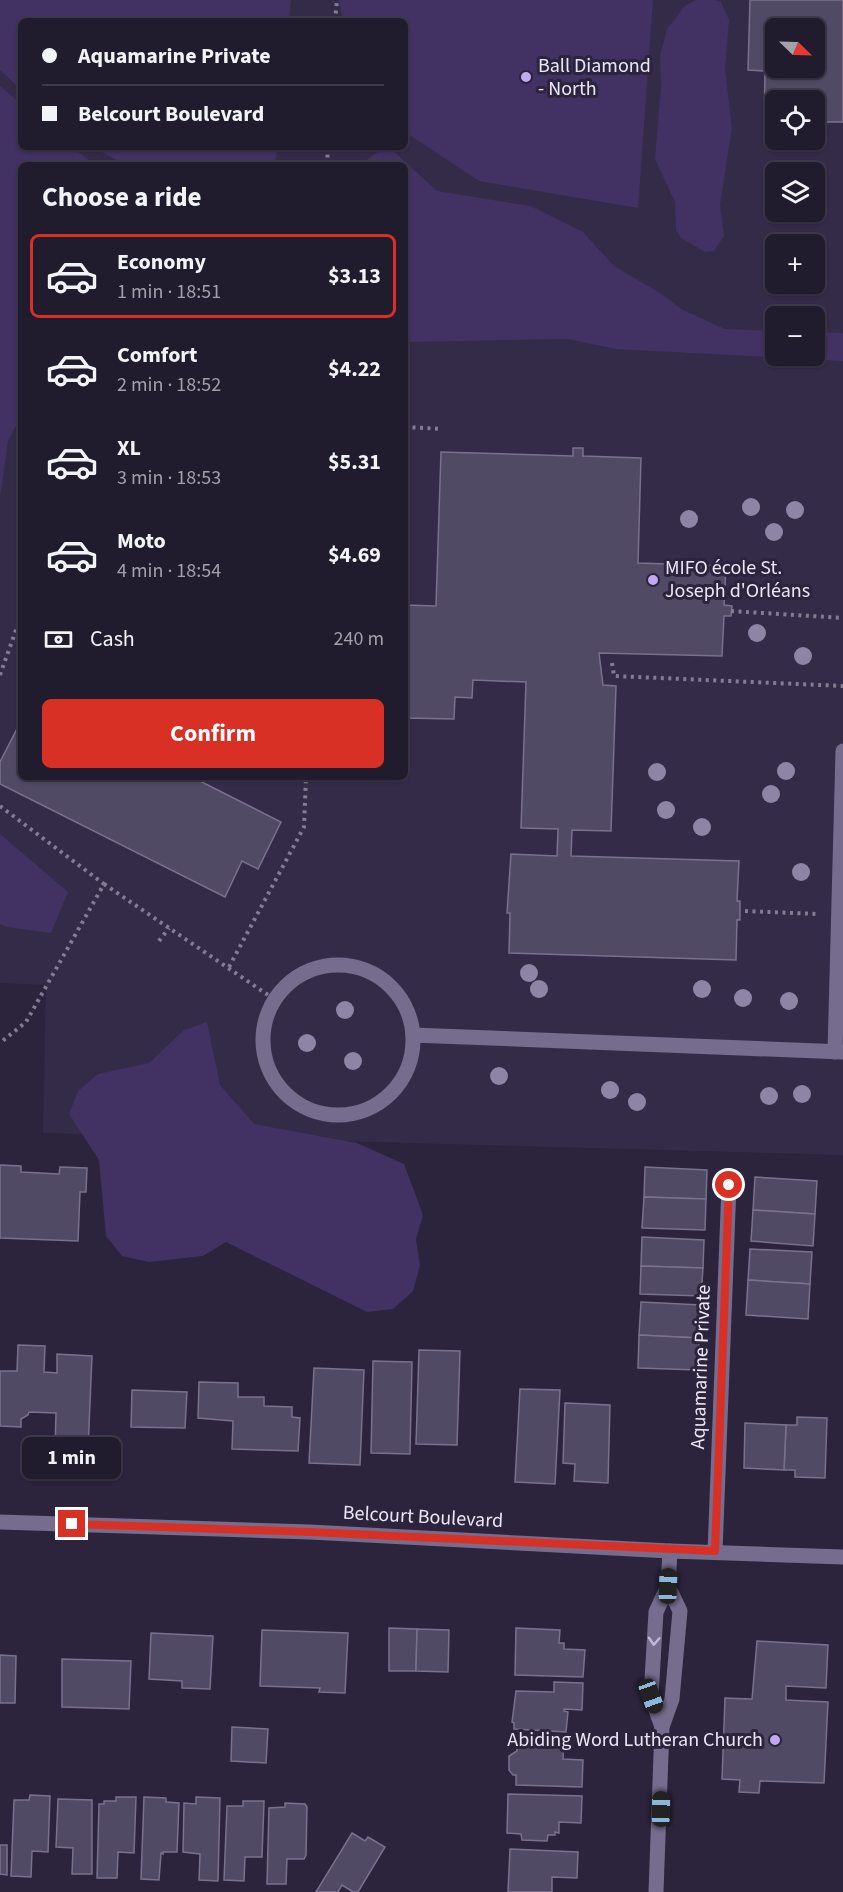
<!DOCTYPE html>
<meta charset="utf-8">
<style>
:root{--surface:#201b2d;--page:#282435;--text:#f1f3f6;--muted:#a2a1aa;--line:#3d3949;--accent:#d93025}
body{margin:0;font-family:"Source Sans 3",sans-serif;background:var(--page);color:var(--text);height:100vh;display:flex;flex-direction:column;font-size:22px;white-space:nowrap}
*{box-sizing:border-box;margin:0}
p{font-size:20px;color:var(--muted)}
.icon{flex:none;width:33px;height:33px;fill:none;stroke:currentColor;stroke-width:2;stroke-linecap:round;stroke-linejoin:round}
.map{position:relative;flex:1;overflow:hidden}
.drawer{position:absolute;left:18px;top:162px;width:390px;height:618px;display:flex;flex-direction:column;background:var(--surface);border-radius:9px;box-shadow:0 2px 4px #0004,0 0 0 2px var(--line)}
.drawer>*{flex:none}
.top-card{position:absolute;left:18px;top:18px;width:390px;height:132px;border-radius:9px;box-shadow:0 2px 4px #0004,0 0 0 2px var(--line);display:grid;align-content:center;height:132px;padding:0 24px;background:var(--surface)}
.needle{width:39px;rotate:113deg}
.buttons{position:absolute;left:765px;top:18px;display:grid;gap:12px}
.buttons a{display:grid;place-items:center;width:60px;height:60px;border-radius:9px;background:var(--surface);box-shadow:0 2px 4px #0004,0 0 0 2px var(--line);font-size:30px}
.end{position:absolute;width:27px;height:27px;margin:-14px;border:8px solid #d93025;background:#fff;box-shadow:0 0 0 3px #fff}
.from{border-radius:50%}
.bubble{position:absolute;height:42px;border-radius:9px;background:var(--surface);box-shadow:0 2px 4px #0004,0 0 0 2px var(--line);font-size:20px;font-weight:700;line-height:42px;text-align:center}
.car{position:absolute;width:18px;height:36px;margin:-18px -9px;border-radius:8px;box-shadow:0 0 4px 2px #0007;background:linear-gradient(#222 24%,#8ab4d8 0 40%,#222 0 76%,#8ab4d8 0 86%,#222 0)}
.top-card b{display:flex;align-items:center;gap:21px;height:57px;font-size:22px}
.top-card b+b{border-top:2px solid var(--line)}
.top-card i{width:15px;height:15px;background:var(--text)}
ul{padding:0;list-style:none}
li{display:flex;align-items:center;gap:18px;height:84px;margin:0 12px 9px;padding:0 12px;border:3px solid transparent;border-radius:9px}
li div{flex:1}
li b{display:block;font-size:22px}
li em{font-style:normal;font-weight:700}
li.current{border-color:var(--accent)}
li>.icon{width:54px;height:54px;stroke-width:1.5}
h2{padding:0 24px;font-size:27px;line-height:72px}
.pay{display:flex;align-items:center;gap:15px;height:66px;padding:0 24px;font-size:22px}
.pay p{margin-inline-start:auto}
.action{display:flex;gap:12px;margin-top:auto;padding:12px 24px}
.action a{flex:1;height:69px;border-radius:9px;background:var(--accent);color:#fff;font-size:24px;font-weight:700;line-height:69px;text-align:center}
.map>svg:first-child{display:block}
.built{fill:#342b49;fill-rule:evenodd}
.green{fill:#423163}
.building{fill:#514a65;stroke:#79718e;stroke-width:1.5;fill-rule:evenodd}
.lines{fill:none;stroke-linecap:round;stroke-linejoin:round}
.path{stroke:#837d91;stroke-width:4;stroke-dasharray:3 4.5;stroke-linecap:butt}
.minor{stroke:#766c8e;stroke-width:15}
.tree{fill:#8d84a6}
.oneway{stroke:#c2bbd2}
.route{stroke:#d93025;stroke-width:8}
.poi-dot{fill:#bfa9f4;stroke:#2b243c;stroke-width:2}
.labels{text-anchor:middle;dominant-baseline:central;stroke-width:6;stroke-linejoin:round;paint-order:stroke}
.poi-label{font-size:20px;fill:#ebe6f7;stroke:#2b243c;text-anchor:start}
.street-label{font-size:20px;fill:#ebe6f7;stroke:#2b243c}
</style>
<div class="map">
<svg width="843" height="1892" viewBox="0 0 843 1892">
<rect width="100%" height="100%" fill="#2b243c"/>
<path class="built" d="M0 0H843V1155L43 1133 46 985 0 983ZM21 21H405V147H21ZM776 28H814V68H776ZM776 100H814V140H776ZM21 165H405V777H21ZM776 172H814V212H776ZM776 244H814V284H776ZM776 316H814V356H776Z"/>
<g class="green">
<polygon points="0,0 291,0 289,21 21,21 21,90 0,70"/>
<polygon points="339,0 653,0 638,208 479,181 405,132 405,21 343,21"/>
<polygon points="696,0 715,0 721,2 729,20 725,69 732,128 720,205 724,236 714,251 705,252 681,238 676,230 675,202 655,159 661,85 660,56 667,29 685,6"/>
<polygon points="0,86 21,104 21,147 72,147 95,165 21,165 21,416 8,441 0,498"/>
<polygon points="93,147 277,147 275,165 125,165"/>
<polygon points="384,147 389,147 437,191 530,206 583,232 614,266 660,293 683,310 725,329 775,331 776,356 814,356 815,332 843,333 843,361 616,349 568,339 405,342 405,165 365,165 367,160"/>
<polygon points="0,834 68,892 51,933 7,927 0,924"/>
<polygon points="207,1022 220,1085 254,1124 357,1143 404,1164 423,1215 416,1239 420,1266 413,1291 393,1309 367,1312 226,1242 203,1256 149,1262 122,1256 106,1236 99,1160 69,1114 78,1091 98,1074 149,1063 184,1030"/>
</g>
<g class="building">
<path d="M750 0H843V122H823V129H814V100H776V128L764 127 765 71 748 70ZM776 28H814V68H776Z"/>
<polygon points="573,448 583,448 583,456 641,458 638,563 726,566 724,605 732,606 731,616 724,616 722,656 599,653 603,685 616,686 611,831 572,830 571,856 739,861 737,901 740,901 740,920 737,920 736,960 509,953 510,913 507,913 511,854 557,856 558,829 521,828 526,682 473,680 472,698 455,697 454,719 405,718 405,605 436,606 441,452 573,456"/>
<polygon points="21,721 21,777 192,777 281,822 258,869 242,861 225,897 0,784 0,762"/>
<polygon points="0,1165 21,1166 21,1172 59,1174 60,1167 87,1168 86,1192 80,1192 78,1241 0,1238"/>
<polygon points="645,1167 707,1170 706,1199 644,1197"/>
<polygon points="755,1177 817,1181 815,1214 753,1210"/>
<polygon points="644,1197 706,1199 705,1230 642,1228"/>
<polygon points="753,1210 815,1214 813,1246 751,1241"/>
<polygon points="642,1237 704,1240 703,1268 641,1266"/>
<polygon points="750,1249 812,1252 810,1284 748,1280"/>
<polygon points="641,1266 703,1268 701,1296 640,1294"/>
<polygon points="748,1280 810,1284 808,1319 746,1315"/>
<polygon points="641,1302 701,1305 699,1338 639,1335"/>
<polygon points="639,1335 699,1338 698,1370 638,1368"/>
<polygon points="18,1345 45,1346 44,1372 57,1373 57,1354 92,1356 88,1450 55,1449 56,1413 29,1412 28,1415 21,1419 21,1427 0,1426 0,1371 17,1371"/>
<polygon points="419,1350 460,1351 457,1445 416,1444"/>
<polygon points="373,1361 412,1362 410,1454 371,1453"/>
<polygon points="314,1368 364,1370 360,1465 309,1463"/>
<polygon points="199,1382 238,1383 238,1397 264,1397 264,1406 292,1407 292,1417 300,1418 298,1451 232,1449 233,1421 198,1418"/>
<polygon points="520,1389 560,1390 555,1484 515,1482"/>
<polygon points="132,1390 187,1392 185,1428 131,1427"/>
<polygon points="565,1403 610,1405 608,1483 574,1481 575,1464 563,1463"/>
<polygon points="797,1417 827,1418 825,1478 795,1477 795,1470 784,1470 786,1425 797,1425"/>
<polygon points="745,1423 786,1425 784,1470 744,1468"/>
<polygon points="389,1628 417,1629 416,1671 389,1671"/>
<polygon points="516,1628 560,1630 559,1643 564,1643 564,1649 585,1650 583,1677 515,1675"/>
<polygon points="417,1629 449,1630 448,1672 416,1671"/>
<polygon points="262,1630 348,1633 345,1693 319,1692 320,1688 260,1686"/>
<polygon points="151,1633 213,1636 210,1689 182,1688 182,1681 149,1679"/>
<polygon points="757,1641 828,1645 826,1688 786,1686 786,1700 828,1702 824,1783 760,1781 759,1793 739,1792 740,1780 722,1779 725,1698 752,1699"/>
<polygon points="0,1655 16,1656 15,1703 0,1703"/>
<polygon points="62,1659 131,1661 129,1709 62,1707"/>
<polygon points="554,1682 583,1683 582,1710 564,1709 564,1711 568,1712 566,1732 514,1729 514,1723 512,1722 516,1691 554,1692"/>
<polygon points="232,1727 268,1729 266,1763 231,1761"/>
<polygon points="517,1737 564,1739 563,1759 583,1760 582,1787 516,1785 516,1775 513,1775 509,1770 509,1756 517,1751"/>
<polygon points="508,1794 582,1796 581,1823 559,1822 559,1833 555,1832 555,1835 548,1835 547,1841 522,1840 521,1834 507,1833"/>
<polygon points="30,1795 50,1796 48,1852 32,1851 31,1877 11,1876 14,1800 29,1800"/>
<polygon points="116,1797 136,1797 134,1853 118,1852 117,1878 97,1878 99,1804 104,1804 104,1801 116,1801"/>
<polygon points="144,1797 166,1798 166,1802 179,1803 177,1852 163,1852 163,1854 161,1853 159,1880 141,1879"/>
<polygon points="196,1797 220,1798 218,1881 199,1880 200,1854 183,1852 184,1803 196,1804"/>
<polygon points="58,1799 92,1800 92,1874 72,1874 73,1848 56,1847"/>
<polygon points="243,1801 264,1801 262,1857 245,1857 244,1881 224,1880 227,1806 243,1806"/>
<polygon points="285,1803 305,1804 307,1807 306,1855 304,1859 287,1859 286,1884 267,1884 269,1808 285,1807"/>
<polygon points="352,1833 365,1841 368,1837 385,1847 358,1892 353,1892 342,1885 338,1892 316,1892"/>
<polygon points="0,1845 7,1845 7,1875 0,1874"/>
<polygon points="510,1849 578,1852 577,1878 552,1877 552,1892 508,1892"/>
</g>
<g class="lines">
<g class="path">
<polyline points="335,21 337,0"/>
<polyline points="327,165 328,147"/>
<polyline points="405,427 442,429"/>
<polyline points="731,611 843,618"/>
<polyline points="612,663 614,676 843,686"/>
<polyline points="0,675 21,616"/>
<polyline points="0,806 104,884 26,1022 0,1043"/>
<polyline points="104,884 274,999"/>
<polyline points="745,911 817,914"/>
<polyline points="159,941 169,928"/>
<polyline points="229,967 304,827 306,777"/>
</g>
<g class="minor">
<circle cx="338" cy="1040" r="75"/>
<polyline points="413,1035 843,1052"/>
<polyline points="835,1052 843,751"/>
<polyline points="0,1522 310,1532 670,1551 843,1557"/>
<polyline points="715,1552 729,1185"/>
<polyline points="662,1727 651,1696 656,1612 668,1586 670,1551"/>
<polyline points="656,1892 662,1727 672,1699 680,1611 668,1586"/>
</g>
</g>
<g class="tree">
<circle cx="751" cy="507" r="9"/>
<circle cx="795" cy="510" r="9"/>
<circle cx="689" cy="519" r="9"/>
<circle cx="774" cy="532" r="9"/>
<circle cx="757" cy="633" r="9"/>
<circle cx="803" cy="656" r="9"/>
<circle cx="786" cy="771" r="9"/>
<circle cx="657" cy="772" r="9"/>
<circle cx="771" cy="794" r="9"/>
<circle cx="666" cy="810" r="9"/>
<circle cx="702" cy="827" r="9"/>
<circle cx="801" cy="872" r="9"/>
<circle cx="529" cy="973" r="9"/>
<circle cx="539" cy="989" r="9"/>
<circle cx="702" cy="989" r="9"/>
<circle cx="743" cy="998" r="9"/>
<circle cx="789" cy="1001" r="9"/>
<circle cx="345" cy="1010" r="9"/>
<circle cx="307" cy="1043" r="9"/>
<circle cx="353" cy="1061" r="9"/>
<circle cx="499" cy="1076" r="9"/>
<circle cx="610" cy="1090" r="9"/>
<circle cx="802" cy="1094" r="9"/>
<circle cx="769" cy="1096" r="9"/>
<circle cx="637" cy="1102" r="9"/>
</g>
<defs><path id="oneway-chevron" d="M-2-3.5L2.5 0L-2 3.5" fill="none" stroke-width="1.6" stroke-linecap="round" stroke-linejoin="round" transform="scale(1.5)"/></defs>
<use class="oneway" href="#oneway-chevron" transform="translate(654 1641) rotate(93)"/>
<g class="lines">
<polyline class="route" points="72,1524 310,1532 715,1551 729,1185"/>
</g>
<g class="poi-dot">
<circle cx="526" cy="77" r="6"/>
<circle cx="653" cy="580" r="6"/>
<circle cx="775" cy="1740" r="6"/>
</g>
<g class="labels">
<g class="poi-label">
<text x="538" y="66">Ball Diamond<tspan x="538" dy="23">- North</tspan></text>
<text x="665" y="568">MIFO école St.<tspan x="665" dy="23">Joseph d'Orléans</tspan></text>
<text x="763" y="1740" text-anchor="end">Abiding Word Lutheran Church</text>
</g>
<g class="street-label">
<text transform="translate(701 1367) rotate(-88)">Aquamarine Private</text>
<text transform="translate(423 1517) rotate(3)">Belcourt Boulevard</text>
</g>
</g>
</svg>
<div class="buttons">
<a><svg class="needle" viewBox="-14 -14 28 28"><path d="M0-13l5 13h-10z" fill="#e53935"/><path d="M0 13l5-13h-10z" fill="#a2a1aa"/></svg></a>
<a><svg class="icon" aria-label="locate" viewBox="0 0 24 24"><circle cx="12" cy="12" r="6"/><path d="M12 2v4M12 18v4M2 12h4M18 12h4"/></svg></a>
<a><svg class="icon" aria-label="layers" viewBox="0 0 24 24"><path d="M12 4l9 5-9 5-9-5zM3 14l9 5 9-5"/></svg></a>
<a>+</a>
<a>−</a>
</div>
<i class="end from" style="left:729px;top:1185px"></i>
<i class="end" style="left:72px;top:1524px"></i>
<div class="bubble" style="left:22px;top:1437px;width:99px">1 min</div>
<i class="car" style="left:668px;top:1586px;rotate:2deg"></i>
<i class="car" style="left:651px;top:1696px;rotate:160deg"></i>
<i class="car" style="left:661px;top:1809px;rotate:1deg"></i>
<div class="top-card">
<b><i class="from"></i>Aquamarine Private</b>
<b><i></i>Belcourt Boulevard</b>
</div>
<section class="drawer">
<h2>Choose a ride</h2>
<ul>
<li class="current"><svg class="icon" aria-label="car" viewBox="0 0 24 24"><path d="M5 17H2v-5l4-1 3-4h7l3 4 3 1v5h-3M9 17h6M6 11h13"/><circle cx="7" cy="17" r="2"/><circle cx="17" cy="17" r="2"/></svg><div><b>Economy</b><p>1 min · 18:51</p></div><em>$3.13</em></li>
<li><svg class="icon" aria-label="car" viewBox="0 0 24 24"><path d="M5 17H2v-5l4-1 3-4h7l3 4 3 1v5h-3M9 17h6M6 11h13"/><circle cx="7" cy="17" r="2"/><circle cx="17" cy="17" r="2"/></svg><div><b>Comfort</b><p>2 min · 18:52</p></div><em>$4.22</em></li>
<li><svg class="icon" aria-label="car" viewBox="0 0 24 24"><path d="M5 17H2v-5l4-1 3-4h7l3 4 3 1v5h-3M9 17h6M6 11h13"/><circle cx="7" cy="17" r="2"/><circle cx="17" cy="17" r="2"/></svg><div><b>XL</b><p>3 min · 18:53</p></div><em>$5.31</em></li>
<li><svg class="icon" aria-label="car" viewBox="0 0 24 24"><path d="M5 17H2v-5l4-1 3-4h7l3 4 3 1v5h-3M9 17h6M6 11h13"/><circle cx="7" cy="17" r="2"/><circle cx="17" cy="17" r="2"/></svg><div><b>Moto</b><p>4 min · 18:54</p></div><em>$4.69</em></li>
</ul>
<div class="pay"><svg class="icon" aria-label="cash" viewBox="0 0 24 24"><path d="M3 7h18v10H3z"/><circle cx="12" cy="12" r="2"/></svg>Cash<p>240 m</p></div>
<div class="action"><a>Confirm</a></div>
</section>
</div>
